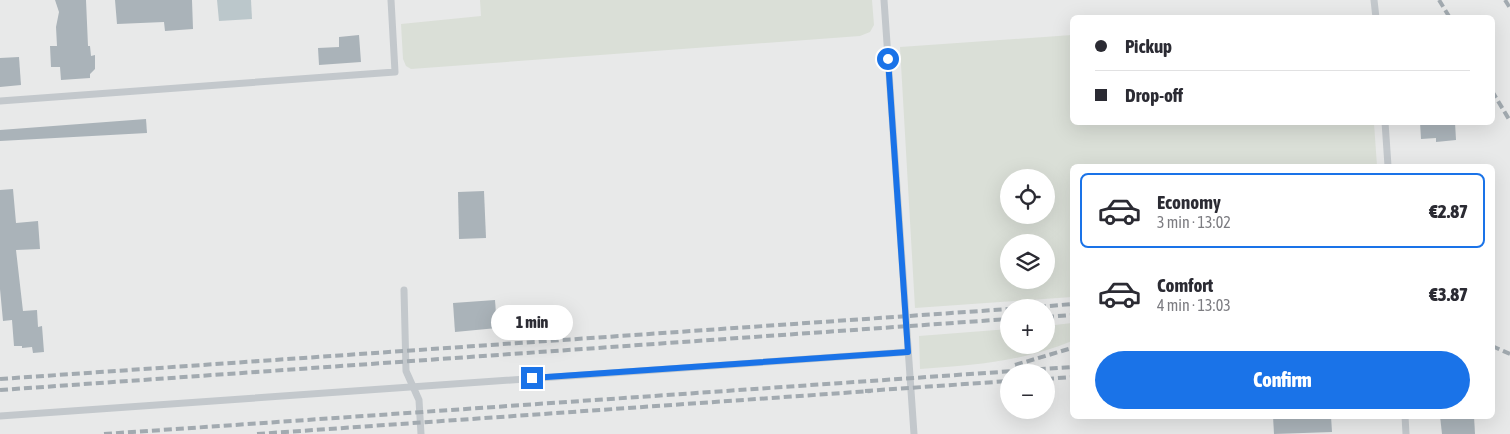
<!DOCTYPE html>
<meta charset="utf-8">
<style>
:root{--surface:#fff;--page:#f7f7f7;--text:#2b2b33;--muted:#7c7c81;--line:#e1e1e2;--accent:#1a73e8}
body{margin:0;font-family:"Asap Condensed",sans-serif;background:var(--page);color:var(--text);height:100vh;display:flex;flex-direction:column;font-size:19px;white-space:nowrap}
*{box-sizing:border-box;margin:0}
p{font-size:16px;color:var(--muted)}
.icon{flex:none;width:28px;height:28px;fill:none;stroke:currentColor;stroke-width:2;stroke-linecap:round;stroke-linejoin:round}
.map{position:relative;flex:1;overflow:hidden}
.drawer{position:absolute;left:1070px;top:164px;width:425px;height:255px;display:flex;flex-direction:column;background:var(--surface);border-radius:8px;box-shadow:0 5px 20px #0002}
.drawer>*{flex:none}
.top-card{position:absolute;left:1070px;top:15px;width:425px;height:110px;border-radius:8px;box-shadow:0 5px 20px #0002;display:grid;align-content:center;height:110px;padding:0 25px;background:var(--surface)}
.buttons{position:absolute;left:1000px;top:169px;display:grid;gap:10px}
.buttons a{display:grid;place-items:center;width:55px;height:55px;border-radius:50%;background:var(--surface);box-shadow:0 5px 20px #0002;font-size:25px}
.end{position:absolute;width:22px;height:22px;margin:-11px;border:6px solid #1a73e8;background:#fff;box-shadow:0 0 0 2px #fff}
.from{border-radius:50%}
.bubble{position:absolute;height:35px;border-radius:18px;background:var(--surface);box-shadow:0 5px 20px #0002;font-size:16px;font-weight:800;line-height:35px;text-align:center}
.top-card b{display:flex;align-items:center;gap:18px;height:48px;font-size:19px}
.top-card b+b{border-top:1px solid var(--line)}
.top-card i{width:12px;height:12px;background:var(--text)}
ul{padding:9px 0 0;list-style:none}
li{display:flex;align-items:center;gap:15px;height:75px;margin:0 10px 8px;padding:0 15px;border:2px solid transparent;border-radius:8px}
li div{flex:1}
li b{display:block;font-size:19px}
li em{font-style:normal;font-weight:800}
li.active{border-color:var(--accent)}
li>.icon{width:45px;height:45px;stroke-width:1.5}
.primary-button{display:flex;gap:10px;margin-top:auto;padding:10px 25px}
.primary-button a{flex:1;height:58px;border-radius:30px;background:var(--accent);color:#fff;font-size:20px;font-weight:800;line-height:58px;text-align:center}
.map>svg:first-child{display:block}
.built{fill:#e8e9e9;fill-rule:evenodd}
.green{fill:#dadfd7;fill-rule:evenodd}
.water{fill:#bbc7cb}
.building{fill:#aab3b9}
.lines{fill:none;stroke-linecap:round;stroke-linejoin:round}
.service{stroke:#c3c8cc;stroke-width:7}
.rail{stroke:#a2aab0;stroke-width:4;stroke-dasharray:8 4;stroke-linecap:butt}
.route{stroke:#1a73e8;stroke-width:6}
</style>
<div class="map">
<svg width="1510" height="434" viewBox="0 0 1510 434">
<rect width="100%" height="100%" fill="#fafaf8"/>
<path class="built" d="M0 0H1510V434H0ZM1072 18H1492V122H1072ZM1072 166H1492V416H1072ZM1009 178H1046V215H1009ZM1009 242H1046V280H1009ZM1009 308H1046V345H1009ZM1009 372H1046V410H1009Z"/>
<g class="green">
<polygon points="480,0 872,0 874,25 870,32 860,36 411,69 406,66 403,59 401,24 481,16"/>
<path d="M1072 35V122L1374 123 1377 166H1072V297L915 308 900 47ZM1009 178H1046V215H1009ZM1009 242H1046V280H1009Z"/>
<path d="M1072 323V341C1020 362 975 365 920 369L919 336 1009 329V345H1046V326Z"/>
</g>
<polygon class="water" points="217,0 251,0 252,19 219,21"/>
<g class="building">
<polygon points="55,0 86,0 88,46 90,46 91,56 95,55 95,69 90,74 90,78 61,80 60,67 51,67 50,46 57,46 56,27 59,12"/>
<polygon points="115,0 192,0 193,29 165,31 164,22 117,24"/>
<polygon points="359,35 361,62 319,65 318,48 339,47 339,37"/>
<polygon points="19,57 21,85 0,87 0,58"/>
<polygon points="146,119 147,133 0,141 0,130"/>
<polygon points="1420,122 1455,122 1456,140 1436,142 1436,138 1421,139"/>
<polygon points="13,189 16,223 38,221 40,249 16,250 23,311 37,310 38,327 42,326 44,352 33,353 32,347 22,348 22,346 14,346 12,320 3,321 0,289 0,190"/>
<polygon points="484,191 486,238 459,239 458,192"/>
<polygon points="495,300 497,328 455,332 453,303"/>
<polygon points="1273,416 1331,416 1332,432 1274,434"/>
<polygon points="1440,416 1474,416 1475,434 1442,434"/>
</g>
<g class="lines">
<g class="service">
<polyline points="884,0 914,434"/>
<polyline points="1374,0 1376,18"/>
<polyline points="0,101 395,72 391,0"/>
<polyline points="1385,122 1388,166"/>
<polyline points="404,290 406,371 419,400 421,434"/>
<polyline points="0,416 908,352"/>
<polyline points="1405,416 1406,434"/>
</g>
<g class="rail">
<polyline points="1439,0 1450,18"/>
<polyline points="1505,0 1510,8"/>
<polyline points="1492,91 1510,121"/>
<polyline points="1026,308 1072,304"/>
<polyline points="1046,317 1072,315"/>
<polyline points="1492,346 1510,354"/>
<polyline points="1015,365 1072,348"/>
<polyline points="0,379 1009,309"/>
<polyline points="1046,379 1072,377"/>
<polyline points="0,390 1009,319"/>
<polyline points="865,391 1009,381"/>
<polyline points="104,434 1072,367"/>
<polyline points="257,434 871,391"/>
</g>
</g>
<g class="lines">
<polyline class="route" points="532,378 908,352 888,59"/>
</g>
</svg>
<div class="buttons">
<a><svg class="icon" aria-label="locate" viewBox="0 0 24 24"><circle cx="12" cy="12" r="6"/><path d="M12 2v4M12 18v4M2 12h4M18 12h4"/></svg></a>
<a><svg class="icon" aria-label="layers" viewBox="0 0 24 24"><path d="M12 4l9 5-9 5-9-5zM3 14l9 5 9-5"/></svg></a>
<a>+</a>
<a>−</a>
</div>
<i class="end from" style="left:888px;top:59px"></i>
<i class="end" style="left:532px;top:378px"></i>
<div class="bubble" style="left:491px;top:305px;width:82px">1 min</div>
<div class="top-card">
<b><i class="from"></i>Pickup</b>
<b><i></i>Drop-off</b>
</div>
<section class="drawer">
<ul>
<li class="active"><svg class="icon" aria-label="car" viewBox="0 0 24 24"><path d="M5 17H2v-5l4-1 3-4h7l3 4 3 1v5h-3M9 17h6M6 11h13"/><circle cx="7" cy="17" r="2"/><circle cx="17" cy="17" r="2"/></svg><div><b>Economy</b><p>3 min · 13:02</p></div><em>€2.87</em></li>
<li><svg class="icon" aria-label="car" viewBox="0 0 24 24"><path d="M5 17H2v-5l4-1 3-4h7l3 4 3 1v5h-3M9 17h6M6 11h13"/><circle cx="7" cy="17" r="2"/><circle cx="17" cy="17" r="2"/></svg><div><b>Comfort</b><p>4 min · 13:03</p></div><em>€3.87</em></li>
</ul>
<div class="primary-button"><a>Confirm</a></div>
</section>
</div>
